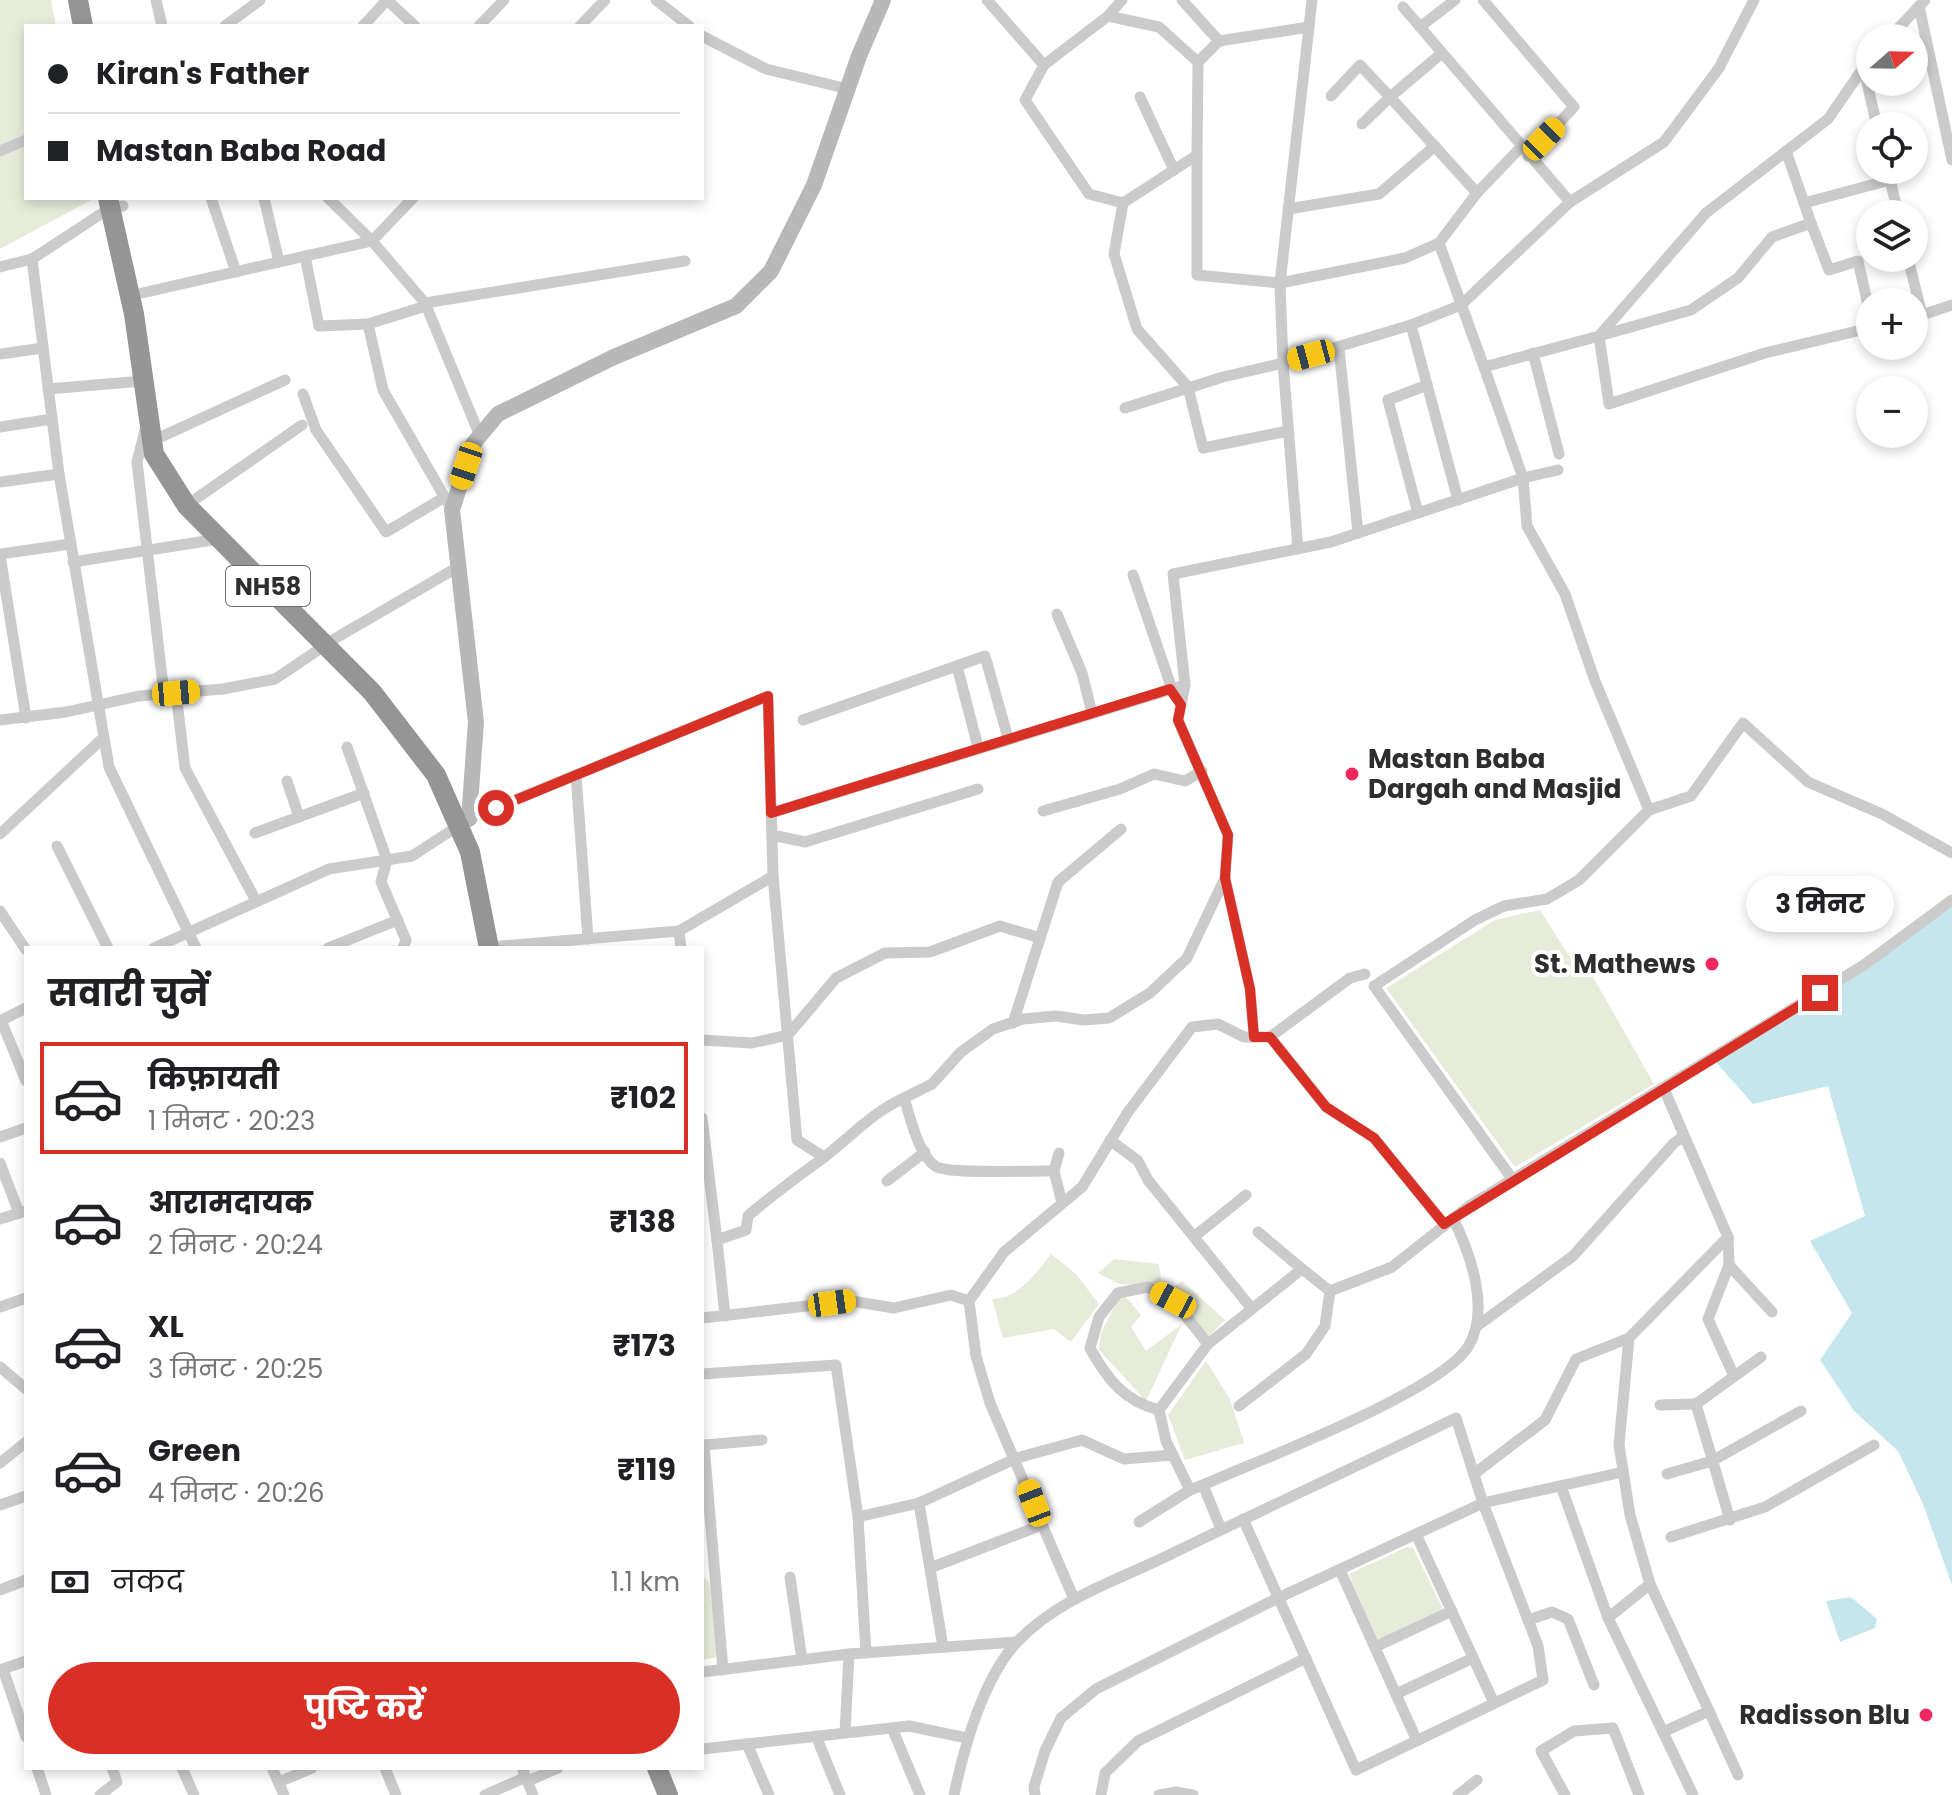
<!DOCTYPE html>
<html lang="hi">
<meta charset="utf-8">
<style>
:root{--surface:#fff;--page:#f2f2f2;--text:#202124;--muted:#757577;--line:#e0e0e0;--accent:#d93025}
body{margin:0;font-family:Poppins,"Noto Sans Devanagari",sans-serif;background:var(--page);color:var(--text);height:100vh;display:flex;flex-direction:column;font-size:30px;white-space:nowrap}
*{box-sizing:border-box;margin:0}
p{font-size:26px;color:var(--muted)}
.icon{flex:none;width:44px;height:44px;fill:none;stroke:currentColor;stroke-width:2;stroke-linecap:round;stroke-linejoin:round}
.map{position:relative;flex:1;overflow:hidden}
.side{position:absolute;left:24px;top:946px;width:680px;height:824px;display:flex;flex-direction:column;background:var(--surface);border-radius:0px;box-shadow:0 4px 12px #0003}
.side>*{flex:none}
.top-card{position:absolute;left:24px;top:24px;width:680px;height:176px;border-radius:0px;box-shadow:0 4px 12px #0003;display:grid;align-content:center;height:176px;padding:0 24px;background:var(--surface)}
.needle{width:52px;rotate:70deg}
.buttons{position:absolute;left:1856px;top:24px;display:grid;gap:16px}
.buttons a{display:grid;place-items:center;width:72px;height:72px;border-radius:50%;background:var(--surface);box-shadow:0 4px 12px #0003;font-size:40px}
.end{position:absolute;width:36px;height:36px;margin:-18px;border:10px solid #d93025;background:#fff;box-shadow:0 0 0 4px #fff}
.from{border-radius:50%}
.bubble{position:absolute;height:56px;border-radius:28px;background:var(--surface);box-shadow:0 4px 12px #0003;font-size:26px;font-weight:700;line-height:56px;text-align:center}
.car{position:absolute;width:24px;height:48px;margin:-24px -12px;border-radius:10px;box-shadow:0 0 6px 2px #0007;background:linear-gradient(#f5c518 24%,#345 0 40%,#f5c518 0 76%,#345 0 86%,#f5c518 0)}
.top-card b{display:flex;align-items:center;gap:28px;height:76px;font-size:30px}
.top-card b+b{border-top:2px solid var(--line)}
.top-card i{width:20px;height:20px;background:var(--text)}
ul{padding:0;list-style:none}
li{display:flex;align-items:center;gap:24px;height:112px;margin:0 16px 12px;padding:0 8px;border:4px solid transparent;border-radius:0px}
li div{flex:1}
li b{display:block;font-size:30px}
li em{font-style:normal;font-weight:700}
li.on{border-color:var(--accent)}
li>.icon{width:72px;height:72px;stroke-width:1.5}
h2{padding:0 24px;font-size:36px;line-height:96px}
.pay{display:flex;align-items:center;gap:20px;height:88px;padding:0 24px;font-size:30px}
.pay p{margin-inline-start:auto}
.button{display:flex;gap:16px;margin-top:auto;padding:16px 24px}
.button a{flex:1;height:92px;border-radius:48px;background:var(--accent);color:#fff;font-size:32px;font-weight:700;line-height:92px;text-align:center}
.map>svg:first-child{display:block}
.green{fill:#e7ecda}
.water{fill:#c5e6ed}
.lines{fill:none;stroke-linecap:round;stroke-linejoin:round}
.street{stroke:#cbcbcb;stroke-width:11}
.secondary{stroke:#b8b8b8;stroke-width:16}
.highway{stroke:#959595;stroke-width:20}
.route{stroke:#d93025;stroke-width:10}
.poi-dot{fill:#ee275e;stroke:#fff;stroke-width:3}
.labels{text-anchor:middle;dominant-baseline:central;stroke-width:8;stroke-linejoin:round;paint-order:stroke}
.shield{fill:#fff;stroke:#6d6d6d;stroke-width:2}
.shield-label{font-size:24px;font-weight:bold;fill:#2e2e2e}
.poi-label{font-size:26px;font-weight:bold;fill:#2e2e2e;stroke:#fff;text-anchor:end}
</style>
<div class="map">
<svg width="1952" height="1795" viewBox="0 0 1952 1795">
<rect width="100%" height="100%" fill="#fff"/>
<g class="green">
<polygon points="0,0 51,0 56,26 26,26 26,198 91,200 0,249"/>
<polygon points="1540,910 1573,962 1585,963 1654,1084 1515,1167 1386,988 1495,920"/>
<path d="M1051 1254 1076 1274 1099 1304 1071 1342 1054 1329 1003 1338 992 1299C1020 1298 1035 1274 1051 1254Z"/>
<polygon points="1114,1259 1159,1264 1162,1287 1119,1284 1098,1273"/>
<polygon points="1182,1281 1225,1320 1209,1336 1168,1292"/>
<polygon points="1122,1292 1141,1315 1131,1327 1146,1351 1182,1324 1146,1401 1099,1350 1101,1333"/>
<polygon points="1206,1361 1230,1399 1244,1443 1185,1460 1168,1415"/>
<polygon points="1407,1547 1413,1548 1445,1613 1376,1642 1349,1574"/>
<polygon points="702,1575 709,1582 718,1639 716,1657 702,1660"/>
</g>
<g class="water">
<polygon points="1952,907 1952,1585 1923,1504 1898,1451 1854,1411 1820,1360 1852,1313 1810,1241 1865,1216 1828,1086 1753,1104 1713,1059"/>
<polygon points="1851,1597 1877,1619 1875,1628 1840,1642 1826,1601"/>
</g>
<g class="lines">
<g class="street">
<polyline points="156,0 162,26"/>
<polyline points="656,0 689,26"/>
<polyline points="987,0 1044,65 1108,16 1159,27 1198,62 1219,41 1309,27 1280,283 1197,275 1197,155"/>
<polyline points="1182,0 1219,41"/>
<polyline points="1483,0 1574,107 1528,156"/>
<polyline points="1919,6 1952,160"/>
<polyline points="1403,7 1570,202 1461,305 1411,325 1283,363 1280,283 1405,258 1439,243 1484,367"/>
<polyline points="1108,16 1122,0"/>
<polyline points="225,26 260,0"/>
<polyline points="363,26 387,0 415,26"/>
<polyline points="479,26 504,0"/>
<polyline points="580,26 605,0"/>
<polyline points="1309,27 1312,0"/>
<polyline points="1420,27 1455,0"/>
<polyline points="702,36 766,69 848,89"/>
<polyline points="1889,38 1925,0"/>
<polyline points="1442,53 1390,97 1477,193"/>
<polyline points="1044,65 1025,100 1089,194 1123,203 1197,155 1198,62"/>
<polyline points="1863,65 1877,126"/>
<polyline points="1331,96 1360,65 1390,97 1362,124"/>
<polyline points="1140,97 1174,170"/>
<polyline points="0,151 26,140"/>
<polyline points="1786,151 1811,223 1772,237 1738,278 1691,310 1599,336 1609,404 1765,353 1870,328"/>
<polyline points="1888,170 1898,214"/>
<polyline points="211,198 236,272"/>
<polyline points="264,198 279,262"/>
<polyline points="328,198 372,241 425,303 480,436"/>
<polyline points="1570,202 1664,142 1719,68 1754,0"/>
<polyline points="1123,203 1114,254 1137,329 1188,387 1203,448 1288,431"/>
<polyline points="1804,203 1890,180"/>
<polyline points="123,206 110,208 32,259 59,474 109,767 196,948"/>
<polyline points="1288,209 1379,194 1435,146"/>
<polyline points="1811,223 1829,270 1858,261 1870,314"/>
<polyline points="1439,243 1477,193 1521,147"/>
<polyline points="305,256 319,326 368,324"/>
<polyline points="1908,258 1922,315 1914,317"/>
<polyline points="0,267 32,259"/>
<polyline points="142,293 372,241 413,198"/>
<polyline points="425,303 685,261"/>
<polyline points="426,306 368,324 383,390 452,510"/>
<polyline points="1922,315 1952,305"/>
<polyline points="1411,325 1458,500"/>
<polyline points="1339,348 1358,533"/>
<polyline points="1533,353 1559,454"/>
<polyline points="0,354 43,348"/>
<polyline points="48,389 143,381"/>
<polyline points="303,394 316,430 386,532 445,497"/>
<polyline points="1125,408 1223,377 1283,363 1298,549"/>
<polyline points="0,427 52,419"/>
<polyline points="145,430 137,462 164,694"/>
<polyline points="163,436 285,380"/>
<polyline points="0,482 59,474"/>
<polyline points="197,498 302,425"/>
<polyline points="1418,513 1388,400 1427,385"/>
<polyline points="0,554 70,544"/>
<polyline points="0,555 26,718"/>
<polyline points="73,562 219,539"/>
<polyline points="1133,575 1174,695"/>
<polyline points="1057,614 1082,673 1092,713"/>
<polyline points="957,666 978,747"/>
<polyline points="176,693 185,768 256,901"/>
<polyline points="0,720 66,712 139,696 223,689 275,679 336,638 458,567"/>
<polyline points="803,720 985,656 1008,738"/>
<polyline points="347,747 387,860 381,882 406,940 403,948"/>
<polyline points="576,775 588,939"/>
<polyline points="287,781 299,817"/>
<polyline points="1649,810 1691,796 1743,723 1808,782 1882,814 1952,853"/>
<polyline points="1043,811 1120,789 1154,774 1185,781 1202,771"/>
<polyline points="771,813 1185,685"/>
<polyline points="255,833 364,793"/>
<polyline points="0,834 103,738"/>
<polyline points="772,835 805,842 978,789"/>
<polyline points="57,846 108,948"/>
<polyline points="1225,878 1250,989 1254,1037"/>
<polyline points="0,911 26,950"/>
<polyline points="679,931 681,948"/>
<polyline points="501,946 679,931 773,876 797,1140 824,1157"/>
<polyline points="154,948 329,869 412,856 469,819 768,696 773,876"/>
<polyline points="328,948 398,920"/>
<polyline points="1,1020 26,1081"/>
<polyline points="0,1021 26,1008"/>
<polyline points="1013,1023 1058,882 1121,829"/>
<polyline points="1270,1037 1350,978 1365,974"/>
<polyline points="702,1040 752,1043 788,1035 836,978 885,953 930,952 1000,926 1040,938"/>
<polyline points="1664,1089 1728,1237 1629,1338 1619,1445 1630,1515 1650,1584 1709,1711"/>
<polyline points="904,1098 932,1084 961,1052 993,1029 1023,1019 1056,1016 1084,1020 1109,1018 1150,993 1187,958 1225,878 1228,835 1178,720 1185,685 1173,574 1331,542 1523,478 1484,367 1599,336 1706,213 1828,119 1870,58"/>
<polyline points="702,1118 717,1240"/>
<polyline points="0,1137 26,1128"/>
<polyline points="1110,1140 1138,1161 1148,1180 1252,1309"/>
<polyline points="1059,1153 1054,1171 1062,1203"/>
<polyline points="0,1163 19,1213"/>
<polyline points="1513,1180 1374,986 1475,920 1504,906 1547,899 1579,880 1649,810 1595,681 1565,594 1527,526 1523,478 1558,470"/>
<polyline points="887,1181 925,1152"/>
<polyline points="0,1219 26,1211"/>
<polyline points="1258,1232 1302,1269"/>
<polyline points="1195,1236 1246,1195"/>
<polyline points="1728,1237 1729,1265 1708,1319 1734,1376"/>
<polyline points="1729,1265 1772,1312"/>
<polyline points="0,1307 26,1298"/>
<path d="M725 1316 717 1240 746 1230 748 1216C772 1195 797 1177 823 1158 851 1137 871 1113 904 1098 910 1116 918 1154 935 1166 948 1175 1032 1170 1054 1171"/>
<polyline points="702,1318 851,1301 894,1308 951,1295 969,1301"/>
<polyline points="1477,1326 1573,1256 1674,1143 1684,1136"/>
<polyline points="0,1367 26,1389"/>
<polyline points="702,1374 836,1365 858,1517"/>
<polyline points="1660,1405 1696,1404"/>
<polyline points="1239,1406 1306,1354 1325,1326 1330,1291"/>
<path d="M1159 1410C1124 1401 1107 1379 1090 1348L1099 1317 1118 1293 1148 1287 1173 1300 1208 1344"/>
<polyline points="0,1463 26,1442"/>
<polyline points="1474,1474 1545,1420 1576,1359 1629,1338"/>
<polyline points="1667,1474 1712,1461 1801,1411"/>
<path d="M1203 1485C1259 1460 1438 1393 1468 1347 1491 1310 1470 1253 1453 1218"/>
<polyline points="1561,1486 1608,1618"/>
<polyline points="0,1505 26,1496"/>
<polyline points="1730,1520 1696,1404 1761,1357"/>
<polyline points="1139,1522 1190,1490"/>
<polyline points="1221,1529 1203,1485 1190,1490 1166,1441 1159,1410 1208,1344 1302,1269 1330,1291 1392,1267 1469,1206 1864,965 1952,900"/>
<polyline points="1416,1534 1494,1703"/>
<polyline points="1671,1537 1765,1507 1874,1445"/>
<polyline points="930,1568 1042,1525"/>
<polyline points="1340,1570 1417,1741"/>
<polyline points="790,1577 802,1660"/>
<polyline points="1650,1584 1608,1618 1663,1732"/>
<polyline points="0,1590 26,1580"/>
<polyline points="1074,1599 990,1403 976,1356 969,1301 1004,1252 1082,1187 1128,1112 1192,1027 1218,1024 1244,1037 1270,1037 1326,1107 1374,1138 1444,1224"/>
<polyline points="1528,1620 1552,1612 1568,1619 1594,1685"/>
<polyline points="943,1647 919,1503 1017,1458 1082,1440 1124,1459 1173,1455"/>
<polyline points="1375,1647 1452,1611"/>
<polyline points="866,1653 858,1517 919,1503"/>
<polyline points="3,1669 26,1737"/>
<polyline points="0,1670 26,1661"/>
<polyline points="723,1670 704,1445 762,1440"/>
<polyline points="702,1672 849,1654 1016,1642"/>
<polyline points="1396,1694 1473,1658"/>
<polyline points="892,1728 920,1795"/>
<polyline points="845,1733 849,1654"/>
<polyline points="816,1736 840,1795"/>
<polyline points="747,1744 769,1795"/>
<polyline points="702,1749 909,1726 967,1738"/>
<polyline points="37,1768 46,1795"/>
<polyline points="182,1768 194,1795"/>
<polyline points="272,1768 284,1795"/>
<polyline points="385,1768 396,1795"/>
<polyline points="522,1768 533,1795"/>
<polyline points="528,1781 558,1768"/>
<polyline points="279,1782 312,1768"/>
<polyline points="100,1795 117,1782 112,1768"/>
<polyline points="485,1795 526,1777"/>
<path d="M954 1795C964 1747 984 1675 1019 1640 1061 1597 1119 1580 1171 1554 1266 1508 1362 1464 1456 1418L1483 1503 1538 1646 1543 1680 1356 1770 1243 1519"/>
<polyline points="1035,1795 1034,1787 1045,1751 1061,1718 1096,1689 1278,1598 1483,1503 1623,1472"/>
<polyline points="1101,1795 1105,1773 1138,1741 1306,1658"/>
<polyline points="1159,1795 1176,1792 1193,1795"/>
<polyline points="1458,1795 1477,1780"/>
<polyline points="1565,1795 1541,1751 1574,1731 1613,1728 1639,1795"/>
<polyline points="1693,1795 1663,1732 1709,1711 1738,1775"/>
</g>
<polyline class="secondary" points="469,819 476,722 452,510 473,444 498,414 614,357 736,306 771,271 814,185 859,56 883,0"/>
<g class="highway">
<polyline points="78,0 83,26"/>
<polyline points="108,198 134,314 154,454 187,506 372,692 436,775 470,852 489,948"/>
<polyline points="657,1768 668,1795"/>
</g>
</g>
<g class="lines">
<polyline class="route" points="496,808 768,696 771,813 1170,689 1181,705 1178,720 1228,835 1225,878 1250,989 1254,1037 1270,1037 1326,1107 1374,1138 1444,1224 1820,993"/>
</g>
<g class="poi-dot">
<circle cx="1352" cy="774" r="8"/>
<circle cx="1712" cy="964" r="8"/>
<circle cx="1926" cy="1715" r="8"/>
</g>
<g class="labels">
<rect class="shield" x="226" y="566" width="84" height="40" rx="6"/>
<g class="shield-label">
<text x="268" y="586">NH58</text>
</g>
<g class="poi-label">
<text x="1368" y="759" text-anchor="start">Mastan Baba<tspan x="1368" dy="30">Dargah and Masjid</tspan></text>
<text x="1696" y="964">St. Mathews</text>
<text x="1910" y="1715">Radisson Blu</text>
</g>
</g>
</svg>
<div class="buttons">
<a><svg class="needle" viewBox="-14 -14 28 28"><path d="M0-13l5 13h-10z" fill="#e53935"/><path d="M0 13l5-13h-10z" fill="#757577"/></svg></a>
<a><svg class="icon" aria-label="locate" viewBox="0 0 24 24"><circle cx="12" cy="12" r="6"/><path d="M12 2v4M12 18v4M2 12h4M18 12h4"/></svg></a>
<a><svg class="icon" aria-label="layers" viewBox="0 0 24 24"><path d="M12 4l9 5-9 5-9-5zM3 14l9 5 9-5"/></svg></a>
<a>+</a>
<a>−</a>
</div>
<i class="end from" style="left:496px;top:808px"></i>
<i class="end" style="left:1820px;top:993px"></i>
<div class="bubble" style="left:1746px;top:876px;width:148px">3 मिनट</div>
<i class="car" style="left:1544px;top:139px;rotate:44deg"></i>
<i class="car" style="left:1311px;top:355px;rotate:255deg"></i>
<i class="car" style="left:466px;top:466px;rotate:198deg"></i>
<i class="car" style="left:176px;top:693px;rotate:85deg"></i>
<i class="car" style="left:1173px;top:1300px;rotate:298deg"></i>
<i class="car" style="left:832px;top:1303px;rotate:82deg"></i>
<i class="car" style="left:1034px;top:1503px;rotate:339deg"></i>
<div class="top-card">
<b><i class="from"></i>Kiran's Father</b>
<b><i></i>Mastan Baba Road</b>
</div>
<section class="side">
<h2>सवारी चुनें</h2>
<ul>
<li class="on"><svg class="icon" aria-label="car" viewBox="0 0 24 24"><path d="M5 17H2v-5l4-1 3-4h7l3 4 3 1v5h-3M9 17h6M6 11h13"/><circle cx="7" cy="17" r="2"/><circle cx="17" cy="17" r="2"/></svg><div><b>किफ़ायती</b><p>1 मिनट · 20:23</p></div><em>₹102</em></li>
<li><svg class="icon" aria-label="car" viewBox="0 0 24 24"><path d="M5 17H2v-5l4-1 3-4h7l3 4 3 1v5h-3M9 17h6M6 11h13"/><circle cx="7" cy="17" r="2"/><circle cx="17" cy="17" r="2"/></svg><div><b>आरामदायक</b><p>2 मिनट · 20:24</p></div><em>₹138</em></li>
<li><svg class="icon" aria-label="car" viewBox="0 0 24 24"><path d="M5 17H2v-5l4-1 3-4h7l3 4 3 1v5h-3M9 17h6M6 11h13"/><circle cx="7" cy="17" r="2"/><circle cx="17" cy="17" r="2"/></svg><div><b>XL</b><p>3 मिनट · 20:25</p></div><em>₹173</em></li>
<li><svg class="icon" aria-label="car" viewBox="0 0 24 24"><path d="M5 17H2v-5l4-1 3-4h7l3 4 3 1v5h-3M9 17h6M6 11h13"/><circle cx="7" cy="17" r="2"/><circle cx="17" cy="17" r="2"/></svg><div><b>Green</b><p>4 मिनट · 20:26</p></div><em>₹119</em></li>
</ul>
<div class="pay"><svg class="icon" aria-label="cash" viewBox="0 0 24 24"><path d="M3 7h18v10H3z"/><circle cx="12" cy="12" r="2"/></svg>नकद<p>1.1 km</p></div>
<div class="button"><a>पुष्टि करें</a></div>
</section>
</div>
